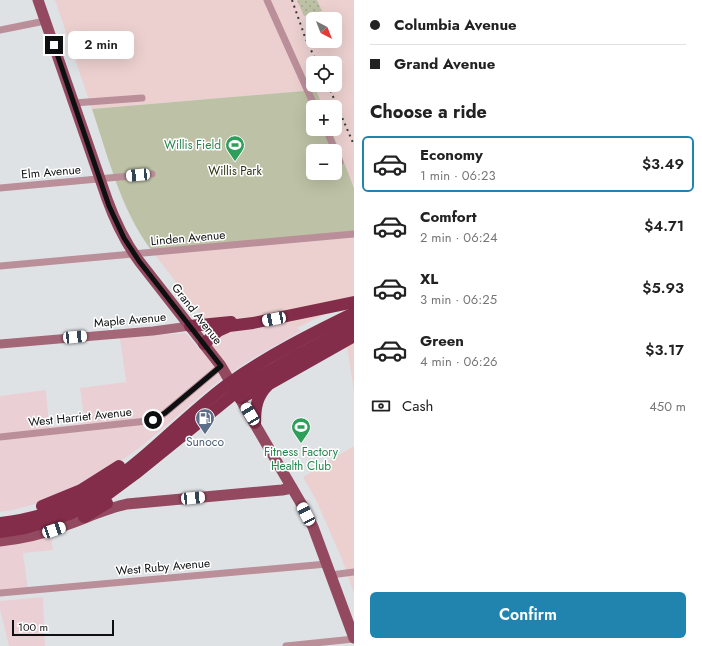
<!DOCTYPE html>
<meta charset="utf-8">
<style>
:root{--surface:#fff;--page:#f2f2f2;--text:#222;--muted:#767676;--line:#e0e0e0;--accent:#2184ae}
body{margin:0;font-family:Jost,sans-serif;background:var(--page);color:var(--text);height:100vh;display:flex;flex-direction:column;font-size:15px;white-space:nowrap}
*{box-sizing:border-box;margin:0}
p{font-size:13px;color:var(--muted)}
.icon{flex:none;width:22px;height:22px;fill:none;stroke:currentColor;stroke-width:2;stroke-linecap:round;stroke-linejoin:round}
.map{position:relative;flex:1;overflow:hidden}
.drawer{display:flex;flex-direction:column;background:var(--surface);width:348px}
.drawer>*{flex:none}
.top-card{display:grid;align-content:center;height:88px;padding:0 16px;background:var(--surface)}
.needle{width:26px;rotate:138deg}
.fabs{position:absolute;left:306px;top:12px;display:grid;gap:8px}
.fabs a{display:grid;place-items:center;width:36px;height:36px;border-radius:6px;background:var(--surface);box-shadow:0 4px 16px #0002;font-size:20px}
.scale{position:absolute;left:12px;bottom:10px;width:102px;box-sizing:border-box;padding-left:4px;border:2px solid #0e0f10;border-top:0;font-size:11px;line-height:14px;white-space:nowrap;color:#0e0f10;-webkit-text-stroke:3px #fff;paint-order:stroke}
.end{position:absolute;width:18px;height:18px;margin:-9px;border:5px solid #0e0f10;background:#fff;box-shadow:0 0 0 2px #fff}
.from{border-radius:50%}
.bubble{position:absolute;height:28px;border-radius:6px;background:var(--surface);box-shadow:0 4px 16px #0002;font-size:13px;font-weight:600;line-height:28px;text-align:center}
.car{position:absolute;width:12px;height:24px;margin:-12px -6px;border-radius:5px;box-shadow:0 0 3px 1px #0007;background:linear-gradient(#fff 24%,#345 0 40%,#fff 0 76%,#345 0 86%,#fff 0)}
.top-card b{display:flex;align-items:center;gap:14px;height:38px;font-size:15px}
.top-card b+b{border-top:1px solid var(--line)}
.top-card i{width:10px;height:10px;background:var(--text)}
ul{padding:0;list-style:none}
li{display:flex;align-items:center;gap:12px;height:56px;margin:0 8px 6px;padding:0 8px;border:2px solid transparent;border-radius:6px}
li div{flex:1}
li b{display:block;font-size:15px}
li em{font-style:normal;font-weight:600}
li.selected{border-color:var(--accent)}
li>.icon{width:36px;height:36px;stroke-width:1.5}
h2{padding:0 16px;font-size:18px;line-height:48px}
.pay{display:flex;align-items:center;gap:10px;height:44px;padding:0 16px;font-size:15px}
.pay p{margin-inline-start:auto}
.action{display:flex;gap:8px;margin-top:auto;padding:8px 16px}
.action a{flex:1;height:46px;border-radius:6px;background:var(--accent);color:#fff;font-size:16px;font-weight:600;line-height:46px;text-align:center}
main{display:flex;flex:1;min-height:0}
.map>svg:first-child{display:block}
.commercial{fill:#ead0d5}
.industrial{fill:#ebd0cf;fill-rule:evenodd}
.grass{fill:url(#grass-dots)}
.park{fill:#bdc1a5;fill-rule:evenodd}
.lines{fill:none;stroke-linecap:round;stroke-linejoin:round}
.street{stroke:#ba8f9a;stroke-width:7}
.secondary{stroke:#a46777;stroke-width:9}
.primary{stroke:#93495f;stroke-width:11}
.highway{stroke:#832d4a;stroke-width:12}
.rail{stroke:#37393a;stroke-width:2;stroke-dasharray:2 4;stroke-linecap:butt}
.route{stroke:#0e0f10;stroke-width:5}
.labels{text-anchor:middle;dominant-baseline:central;stroke-width:3;stroke-linejoin:round;paint-order:stroke}
.leisure-label{font-size:12px;fill:#27864d;stroke:#fff;text-anchor:end}
.park-label{font-size:12px;fill:#2d310e;stroke:#fff}
.street-label{font-size:12px;fill:#0e0f10;stroke:#fff}
.service-label{font-size:12px;fill:#4e5e75;stroke:#fff}
</style>
<main>
<div class="map">
<svg width="354" height="646" viewBox="0 0 354 646">
<defs>
<pattern id="grass-dots" width="8" height="8" patternUnits="userSpaceOnUse"><rect width="8" height="8" fill="#bdc1a5"/><path d="M2 2h.1M6 6h.1" fill="none" stroke="#a1a58d" stroke-width="1.8" stroke-linecap="round"/></pattern>
</defs>
<rect width="100%" height="100%" fill="#dee2e5"/>
<g class="commercial">
<polygon points="273,322 297,328 301,331 252,359 221,379 143,445 114,466 46,501 13,510 0,512 0,396 46,390 49,427 85,423 80,388 126,382 120,338 186,333 199,349 224,330"/>
<polygon points="50,531 53,550 23,553 28,590 0,593 0,541"/>
<polygon points="43,597 45,646 9,646 0,610 0,601"/>
</g>
<g class="industrial">
<path d="M55 0H297L305 16 322 11 317 0H354V188L331 129H335V107H323L316 90 92 109ZM313 19H335V41H313ZM313 63H335V85H313Z"/>
<polygon points="354,236 354,300 297,328 273,322 208,324 152,251"/>
<polygon points="354,342 354,392 347,345"/>
<polygon points="354,446 354,594 342,559 316,500 303,477"/>
</g>
<polygon class="grass" points="297,0 317,0 322,11 304,16"/>
<path class="park" d="M316 90 323 107H313V129H331L354 188V236L152 251C121 211 108 156 92 109ZM313 151H335V173H313Z"/>
<g class="lines">
<g class="street">
<polyline points="267,0 315,107"/>
<polyline points="0,30 45,21"/>
<polyline points="74,103 142,98"/>
<polyline points="326,129 340,162"/>
<polyline points="0,188 152,174"/>
<polyline points="0,266 354,234"/>
<polyline points="0,437 156,420 165,413 221,366"/>
<polyline points="331,575 354,572"/>
<polyline points="0,593 327,564"/>
<polyline points="286,646 354,639"/>
</g>
<polyline class="secondary" points="0,344 153,331 190,326"/>
<g class="primary">
<path d="M38 0 107 199C115 221 125 242 139 261L221 366 302 505 313 527 354 638"/>
<path d="M0 541C21 539 43 534 63 526 84 519 104 509 127 504L282 490 292 488"/>
</g>
<g class="highway">
<polyline points="190,326 231,322"/>
<polyline points="204,344 218,331 229,326 253,323 354,302"/>
<polyline points="240,398 271,383 354,336"/>
<path d="M255 423C255 407 257 396 268 385"/>
<polyline points="42,506 81,490 119,466"/>
<polyline points="84,517 107,503"/>
<path d="M0 523C37 519 73 506 105 486 149 457 185 416 228 384 267 356 311 334 354 313"/>
<polyline points="0,532 25,528 49,521 72,513 104,497 135,474 245,385 297,355 354,325"/>
</g>
<g class="rail">
<polyline points="292,0 305,37 317,63"/>
<polyline points="328,85 354,145"/>
</g>
</g>
<g class="lines">
<polyline class="route" points="54,45 109,206 124,238 139,261 221,366 165,413 153,420"/>
</g>
<defs>
<g id="stadium-pin" transform="scale(1)"><path d="M0 17L-7.5 6A9.5 9.5 0 1 1 7.5 6Z" fill="#2e9e5b" stroke="#fff"/><path d="M0-5a6.5 5 0 1 0 0 10a6.5 5 0 1 0 0-10ZM-3.5-1.8h7v3.6h-7Z" fill="#fff"/></g>
<g id="fuel-pin" transform="scale(1)"><path d="M0 17L-7.5 6A9.5 9.5 0 1 1 7.5 6Z" fill="#5c6f8a" stroke="#fff"/><path d="M-5.5-6h7V0h2V4h1.3V-2.5L3-4.5l.8-.8L6-3V5H2.5V1h-1V6h-7ZM-4.2-4.7v3.2H.2V-4.7Z" fill="#fff"/></g>
</defs>
<g fill-rule="evenodd">
<use href="#stadium-pin" x="235" y="145"/>
<use href="#fuel-pin" x="205" y="418"/>
<use href="#stadium-pin" x="301" y="427"/>
</g>
<g class="labels">
<g class="leisure-label">
<text x="221" y="145">Willis Field</text>
<text x="301" y="452" text-anchor="middle">Fitness Factory<tspan x="301" dy="14">Health Club</tspan></text>
</g>
<g class="park-label">
<text x="235" y="171">Willis Park</text>
</g>
<g class="street-label">
<text transform="translate(51 172) rotate(-5)">Elm Avenue</text>
<text transform="translate(188 238) rotate(-5)">Linden Avenue</text>
<text transform="translate(197 314) rotate(52)">Grand Avenue</text>
<text transform="translate(130 320) rotate(-5)">Maple Avenue</text>
<text transform="translate(80 417) rotate(-6)">West Harriet Avenue</text>
<text transform="translate(163 567) rotate(-5)">West Ruby Avenue</text>
</g>
<g class="service-label">
<text x="205" y="442">Sunoco</text>
</g>
</g>
</svg>
<div class="fabs">
<a><svg class="needle" viewBox="-14 -14 28 28"><path d="M0-13l5 13h-10z" fill="#e53935"/><path d="M0 13l5-13h-10z" fill="#767676"/></svg></a>
<a><svg class="icon" aria-label="locate" viewBox="0 0 24 24"><circle cx="12" cy="12" r="6"/><path d="M12 2v4M12 18v4M2 12h4M18 12h4"/></svg></a>
<a>+</a>
<a>−</a>
</div>
<div class="scale">100 m</div>
<i class="end from" style="left:153px;top:420px"></i>
<i class="end" style="left:54px;top:45px"></i>
<div class="bubble" style="left:68px;top:31px;width:66px">2 min</div>
<i class="car" style="left:138px;top:175px;rotate:265deg"></i>
<i class="car" style="left:274px;top:319px;rotate:259deg"></i>
<i class="car" style="left:75px;top:337px;rotate:85deg"></i>
<i class="car" style="left:250px;top:414px;rotate:329deg"></i>
<i class="car" style="left:193px;top:498px;rotate:85deg"></i>
<i class="car" style="left:306px;top:514px;rotate:333deg"></i>
<i class="car" style="left:54px;top:530px;rotate:71deg"></i>
</div>
<section class="drawer">
<div class="top-card">
<b><i class="from"></i>Columbia Avenue</b>
<b><i></i>Grand Avenue</b>
</div>
<h2>Choose a ride</h2>
<ul>
<li class="selected"><svg class="icon" aria-label="car" viewBox="0 0 24 24"><path d="M5 17H2v-5l4-1 3-4h7l3 4 3 1v5h-3M9 17h6M6 11h13"/><circle cx="7" cy="17" r="2"/><circle cx="17" cy="17" r="2"/></svg><div><b>Economy</b><p>1 min · 06:23</p></div><em>$3.49</em></li>
<li><svg class="icon" aria-label="car" viewBox="0 0 24 24"><path d="M5 17H2v-5l4-1 3-4h7l3 4 3 1v5h-3M9 17h6M6 11h13"/><circle cx="7" cy="17" r="2"/><circle cx="17" cy="17" r="2"/></svg><div><b>Comfort</b><p>2 min · 06:24</p></div><em>$4.71</em></li>
<li><svg class="icon" aria-label="car" viewBox="0 0 24 24"><path d="M5 17H2v-5l4-1 3-4h7l3 4 3 1v5h-3M9 17h6M6 11h13"/><circle cx="7" cy="17" r="2"/><circle cx="17" cy="17" r="2"/></svg><div><b>XL</b><p>3 min · 06:25</p></div><em>$5.93</em></li>
<li><svg class="icon" aria-label="car" viewBox="0 0 24 24"><path d="M5 17H2v-5l4-1 3-4h7l3 4 3 1v5h-3M9 17h6M6 11h13"/><circle cx="7" cy="17" r="2"/><circle cx="17" cy="17" r="2"/></svg><div><b>Green</b><p>4 min · 06:26</p></div><em>$3.17</em></li>
</ul>
<div class="pay"><svg class="icon" aria-label="cash" viewBox="0 0 24 24"><path d="M3 7h18v10H3z"/><circle cx="12" cy="12" r="2"/></svg>Cash<p>450 m</p></div>
<div class="action"><a>Confirm</a></div>
</section>
</main>
